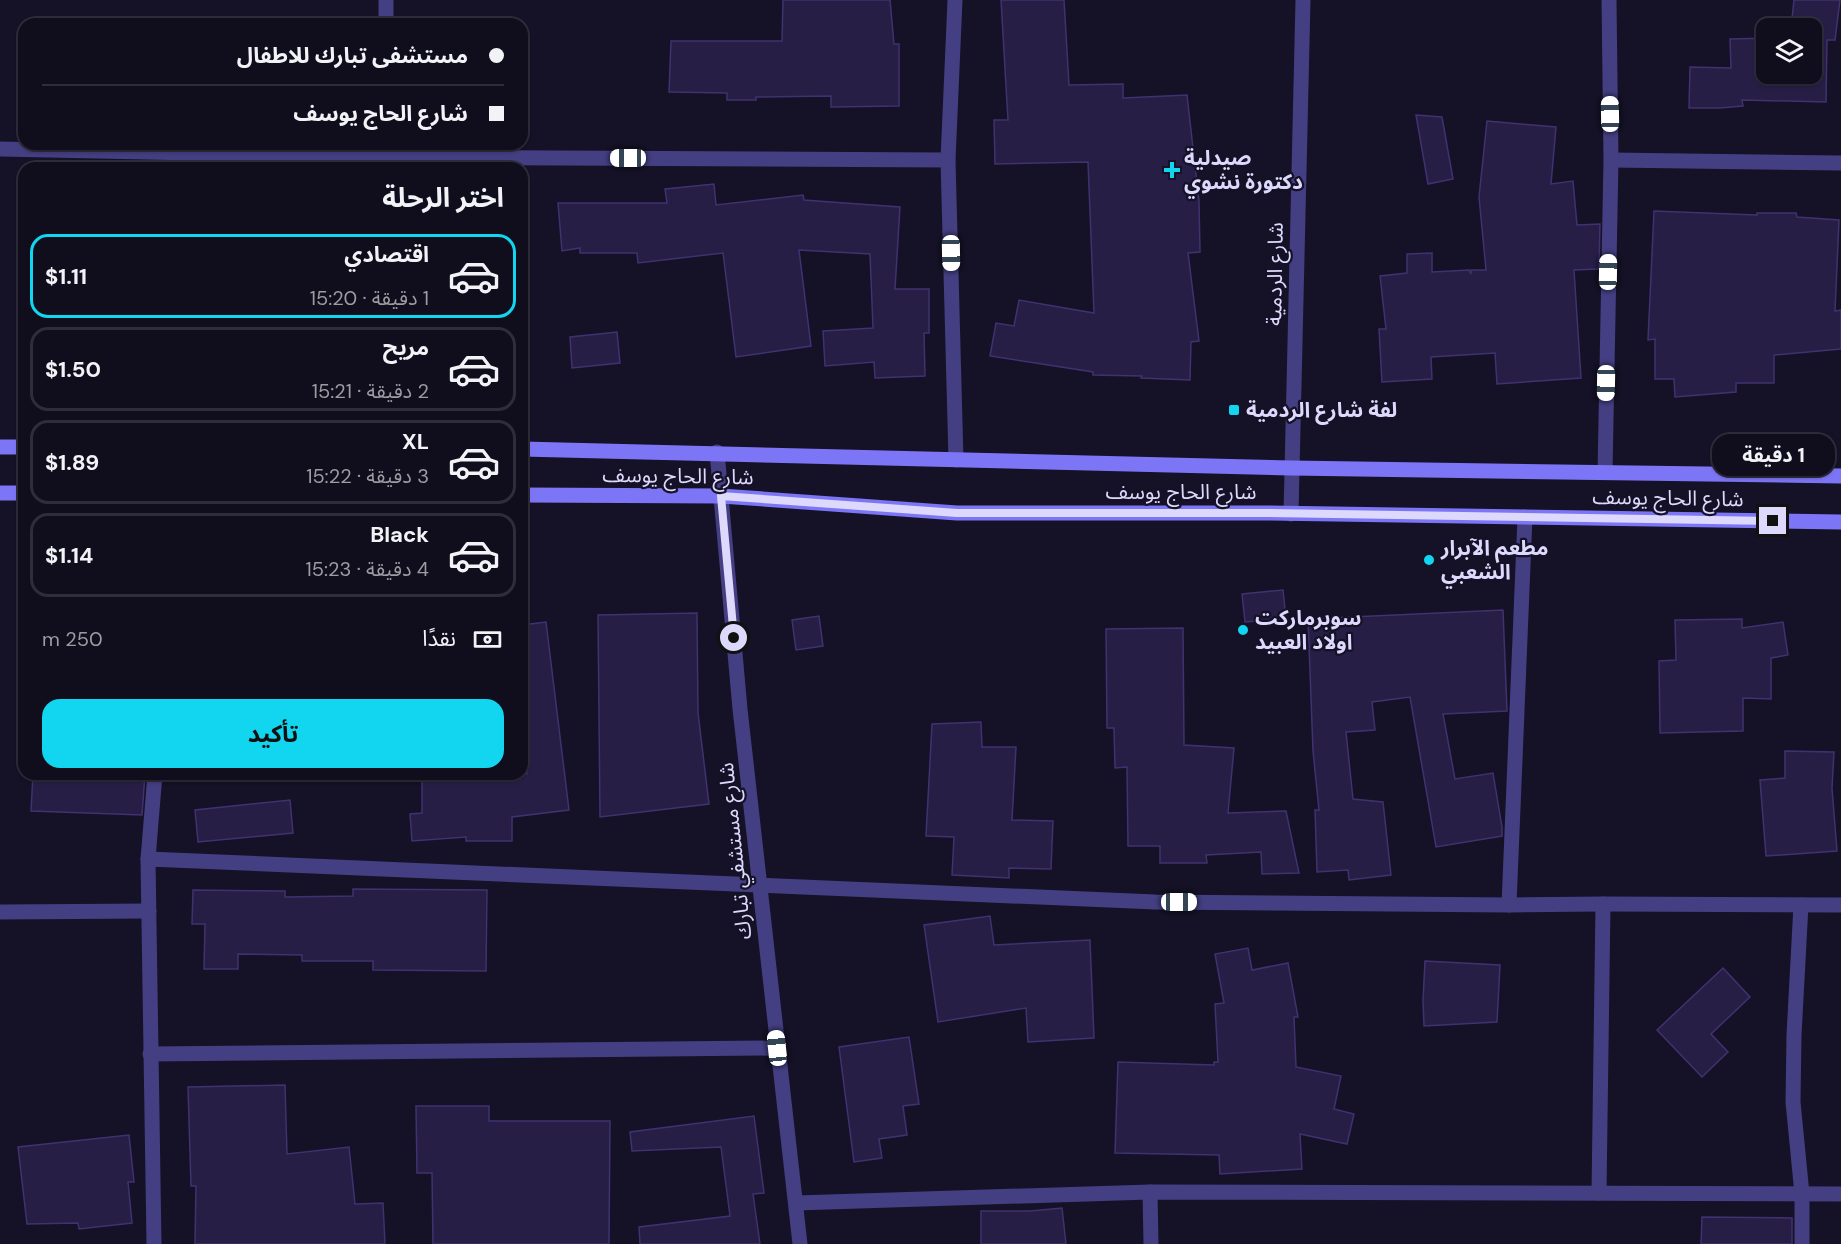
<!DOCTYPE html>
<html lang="ar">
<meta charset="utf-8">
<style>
:root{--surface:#100d1c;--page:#191625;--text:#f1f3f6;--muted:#9c9ca3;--line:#302d3b;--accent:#12d5ef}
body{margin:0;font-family:"DM Sans","Noto Sans Arabic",sans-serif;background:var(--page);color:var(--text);direction:rtl;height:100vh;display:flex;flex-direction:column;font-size:22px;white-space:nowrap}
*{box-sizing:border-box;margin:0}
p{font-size:20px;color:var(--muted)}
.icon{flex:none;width:33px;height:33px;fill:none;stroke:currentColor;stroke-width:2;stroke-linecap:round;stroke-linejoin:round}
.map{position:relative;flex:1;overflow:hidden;direction:ltr}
.details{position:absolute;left:18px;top:162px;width:510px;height:618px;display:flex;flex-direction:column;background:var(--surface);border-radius:18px;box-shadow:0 2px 4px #0004,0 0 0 2px var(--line);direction:rtl}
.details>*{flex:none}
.banner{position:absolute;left:18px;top:18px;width:510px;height:132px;border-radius:18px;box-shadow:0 2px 4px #0004,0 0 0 2px var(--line);direction:rtl;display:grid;align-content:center;height:132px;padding:0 24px;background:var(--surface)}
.buttons{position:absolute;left:1756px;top:18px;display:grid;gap:12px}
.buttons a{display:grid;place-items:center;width:66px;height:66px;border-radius:12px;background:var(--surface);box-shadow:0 2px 4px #0004,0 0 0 2px var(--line);font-size:30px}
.end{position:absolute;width:27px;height:27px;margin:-14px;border:8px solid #ddd9fc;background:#111;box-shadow:0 0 0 3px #111}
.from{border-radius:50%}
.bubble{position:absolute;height:42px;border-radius:18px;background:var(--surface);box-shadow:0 2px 4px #0004,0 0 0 2px var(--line);font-size:20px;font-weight:700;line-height:42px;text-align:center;direction:rtl}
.car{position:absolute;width:18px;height:36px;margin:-18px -9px;border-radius:8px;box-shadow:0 0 4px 2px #0007;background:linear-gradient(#fff 24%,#345 0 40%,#fff 0 76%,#345 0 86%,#fff 0)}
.banner b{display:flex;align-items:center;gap:21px;height:57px;font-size:22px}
.banner b+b{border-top:2px solid var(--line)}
.banner i{width:15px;height:15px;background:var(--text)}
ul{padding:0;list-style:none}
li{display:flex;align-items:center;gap:18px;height:84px;margin:0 12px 9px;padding:0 12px;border:3px solid var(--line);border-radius:18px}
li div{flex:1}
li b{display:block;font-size:22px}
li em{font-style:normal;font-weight:700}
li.active{border-color:var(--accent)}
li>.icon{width:54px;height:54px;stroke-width:1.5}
h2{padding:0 24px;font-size:27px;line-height:72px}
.pay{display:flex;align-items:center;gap:15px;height:66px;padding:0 24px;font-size:22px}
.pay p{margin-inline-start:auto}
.cta{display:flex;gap:12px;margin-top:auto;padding:12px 24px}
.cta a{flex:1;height:69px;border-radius:18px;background:var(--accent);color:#111;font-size:24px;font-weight:700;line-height:69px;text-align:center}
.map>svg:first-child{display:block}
.building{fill:#271e46;stroke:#403270;stroke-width:1.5}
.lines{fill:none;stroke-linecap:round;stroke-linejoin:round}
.minor{stroke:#433f82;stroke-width:15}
.tertiary{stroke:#433f82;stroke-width:15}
.secondary{stroke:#7c76f6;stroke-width:15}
.route{stroke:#ddd9fc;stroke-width:8}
.poi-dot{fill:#12d5ef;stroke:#151126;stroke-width:2}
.labels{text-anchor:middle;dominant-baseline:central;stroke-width:4.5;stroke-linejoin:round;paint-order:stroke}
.poi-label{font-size:21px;font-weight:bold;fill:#ddd9fc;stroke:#151126;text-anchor:start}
.street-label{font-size:21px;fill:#ddd9fc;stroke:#151126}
</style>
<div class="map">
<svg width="1841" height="1244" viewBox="0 0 1841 1244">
<rect width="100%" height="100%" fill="#151126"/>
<g class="building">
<polygon points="783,0 890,0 894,44 899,44 899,106 831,107 831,96 756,97 756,100 727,100 727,93 669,92 671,41 782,41"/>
<polygon points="1001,0 1064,0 1069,85 1123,84 1123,98 1187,95 1199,201 1200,252 1188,253 1199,341 1191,342 1190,380 1141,378 1142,376 1093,375 1093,372 990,356 996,323 1014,326 1019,300 1094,313 1088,162 995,164 994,120 1008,120"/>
<polygon points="1794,0 1840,0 1835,40 1827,40 1826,102 1742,100 1743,106 1720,108 1689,108 1690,67 1731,68 1730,39 1767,38 1767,74 1812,74 1812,28 1791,28"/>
<polygon points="1416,115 1442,117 1453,179 1428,184"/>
<polygon points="1487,121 1556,127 1551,184 1573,181 1577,225 1600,224 1599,269 1574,270 1581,378 1497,384 1495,353 1431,357 1432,379 1382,382 1379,329 1386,329 1380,276 1407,273 1407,254 1432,253 1432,272 1469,270 1471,274 1471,270 1486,270 1479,197"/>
<polygon points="714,184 716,205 803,195 804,200 900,207 895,289 929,289 929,333 924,333 925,376 875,378 874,362 825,366 823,331 873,328 870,254 799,250 811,346 736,357 723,253 638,263 637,253 580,253 580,248 562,251 558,203 667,203 665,189"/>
<polygon points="1654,211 1757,215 1757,213 1796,213 1797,217 1839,220 1835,311 1841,310 1841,349 1774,355 1774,383 1736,383 1736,392 1675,397 1674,379 1655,379 1655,339 1648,340"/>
<polygon points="617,332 620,363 572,368 570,337"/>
<polygon points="1283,590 1286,619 1245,622 1242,594"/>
<polygon points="1503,610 1507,711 1443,714 1455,779 1493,773 1502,827 1502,836 1436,847 1410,697 1372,702 1375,730 1346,732 1353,799 1383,802 1391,875 1349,880 1348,870 1317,872 1315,810 1319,810 1313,751 1308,619"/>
<polygon points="697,613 698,713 709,804 600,817 598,615"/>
<polygon points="819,616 823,646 796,650 792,620"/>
<polygon points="1742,619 1742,628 1783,622 1788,655 1771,658 1771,699 1743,698 1743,731 1660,733 1659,661 1676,660 1675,620"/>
<polygon points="546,622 569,810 512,817 512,841 466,841 466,837 412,841 410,814 422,813 422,774 527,774 522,733 522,625"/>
<polygon points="1183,628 1184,745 1234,748 1228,813 1286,811 1299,873 1262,874 1261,852 1206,855 1207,863 1160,863 1160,846 1128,846 1127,767 1115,768 1114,728 1107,728 1106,629"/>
<polygon points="981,722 982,747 1016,747 1012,820 1053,821 1051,869 1009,868 1009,878 952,875 954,837 926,836 932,724"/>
<polygon points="1785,751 1834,752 1832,788 1837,851 1766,856 1760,780 1785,778"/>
<polygon points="33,774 145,774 142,815 31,811"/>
<polygon points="290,800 293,833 198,842 195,810"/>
<polygon points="353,889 487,890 486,971 373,970 373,961 302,961 302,955 238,954 238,969 204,969 205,924 192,924 193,890 285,891 285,897 353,896"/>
<polygon points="990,916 994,945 1090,940 1094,1038 1028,1042 1026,1008 938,1022 924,925"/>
<polygon points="1248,948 1252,970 1288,963 1298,1017 1294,1017 1296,1067 1341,1076 1334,1109 1354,1114 1347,1144 1300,1134 1302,1169 1220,1174 1219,1155 1115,1153 1118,1062 1214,1065 1214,1062 1218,1062 1215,1004 1224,1003 1215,954"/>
<polygon points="1425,961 1500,965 1497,1022 1424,1026 1423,1000"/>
<polygon points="1723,968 1750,997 1711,1034 1728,1052 1702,1077 1657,1030"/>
<polygon points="909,1037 919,1104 903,1106 907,1135 879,1139 882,1158 854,1162 839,1047"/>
<polygon points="285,1085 287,1154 349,1147 355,1204 383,1203 385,1244 195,1244 196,1186 191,1186 188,1087"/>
<polygon points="416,1106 489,1106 489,1121 610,1121 609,1244 433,1244 432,1173 417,1173"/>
<polygon points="754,1116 764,1193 753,1194 760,1244 640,1244 639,1227 730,1216 721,1147 632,1151 630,1132"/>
<polygon points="129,1135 134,1182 128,1182 132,1223 79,1229 78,1223 27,1224 18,1147"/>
<polygon points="1062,1208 1066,1244 981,1244 981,1211 1030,1211"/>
<polygon points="1702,1217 1792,1218 1792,1244 1701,1244"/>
</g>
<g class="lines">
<g class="minor">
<polyline points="955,0 948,160 956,460"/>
<polyline points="386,24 386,0"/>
<polyline points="386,144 386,168"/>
<polyline points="0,149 386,157 948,160"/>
<polyline points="1611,160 1841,163"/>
<polyline points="1605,472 1611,160 1609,0"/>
<polyline points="148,859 1155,902 1509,905 1603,904 1841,905"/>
<polyline points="1509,905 1525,517"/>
<polyline points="1801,905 1794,1035 1793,1102 1802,1194 1802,1244"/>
<polyline points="0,912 149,911"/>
<polyline points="150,1054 777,1048"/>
<polyline points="1150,1192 1151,1244"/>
<polyline points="1599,1193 1603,904"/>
<polyline points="796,1203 1150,1192 1841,1194"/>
<polyline points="154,1244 148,859 155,774"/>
</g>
<g class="tertiary">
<polyline points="717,452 740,709 800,1244"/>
<polyline points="1291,514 1303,0"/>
</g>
<g class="secondary">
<polyline points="0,447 24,447"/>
<polyline points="522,449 1291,468 1841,476"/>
<polyline points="0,493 24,493"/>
<polyline points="522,495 721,496 957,513 1270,513 1841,522"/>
</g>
</g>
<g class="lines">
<polyline class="route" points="734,638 721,496 957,513 1270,513 1773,521"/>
</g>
<g class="poi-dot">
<path d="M1169 161h6v6h6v6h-6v6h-6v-6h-6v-6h6z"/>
<rect x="1228" y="404" width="12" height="12" rx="3"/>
<circle cx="1429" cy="560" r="6"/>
<circle cx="1243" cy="630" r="6"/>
</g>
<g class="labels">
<g class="poi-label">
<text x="1184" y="158">صيدلية<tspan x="1184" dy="24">دكتورة نشوي</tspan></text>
<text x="1246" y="410">لفة شارع الردمية</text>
<text x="1441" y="548">مطعم الآبرار<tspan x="1441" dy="24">الشعبي</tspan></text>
<text x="1255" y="618">سوبرماركت<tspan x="1255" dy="24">اولاد العبيد</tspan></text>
</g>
<g class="street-label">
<text transform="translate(1275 274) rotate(-89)">شارع الردمية</text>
<text transform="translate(678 476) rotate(1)">شارع الحاج يوسف</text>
<text x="1181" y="492">شارع الحاج يوسف</text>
<text transform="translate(1668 498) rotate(1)">شارع الحاج يوسف</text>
<text transform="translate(735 851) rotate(-96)">شارع مستشفي تبارك</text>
</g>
</g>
</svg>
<div class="buttons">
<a><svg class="icon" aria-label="layers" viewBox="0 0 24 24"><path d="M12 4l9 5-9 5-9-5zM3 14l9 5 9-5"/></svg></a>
</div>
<i class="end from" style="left:734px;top:638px"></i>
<i class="end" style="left:1773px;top:521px"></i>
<div class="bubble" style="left:1712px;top:434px;width:123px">1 دقيقة</div>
<i class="car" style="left:1610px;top:114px;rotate:359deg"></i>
<i class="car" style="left:628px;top:158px;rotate:270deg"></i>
<i class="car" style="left:951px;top:253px;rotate:179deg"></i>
<i class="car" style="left:1608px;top:272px;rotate:1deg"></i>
<i class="car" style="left:1606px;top:383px;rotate:181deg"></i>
<i class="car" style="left:1179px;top:902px;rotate:90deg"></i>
<i class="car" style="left:777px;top:1048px;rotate:354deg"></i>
<div class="banner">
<b><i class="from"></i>مستشفى تبارك للاطفال</b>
<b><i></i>شارع الحاج يوسف</b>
</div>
<section class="details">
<h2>اختر الرحلة</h2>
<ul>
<li class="active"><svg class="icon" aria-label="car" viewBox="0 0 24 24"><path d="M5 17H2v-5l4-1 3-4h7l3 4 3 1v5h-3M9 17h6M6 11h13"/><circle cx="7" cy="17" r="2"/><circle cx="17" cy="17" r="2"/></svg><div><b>اقتصادي</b><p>1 دقيقة · 15:20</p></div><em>$1.11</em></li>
<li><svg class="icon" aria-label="car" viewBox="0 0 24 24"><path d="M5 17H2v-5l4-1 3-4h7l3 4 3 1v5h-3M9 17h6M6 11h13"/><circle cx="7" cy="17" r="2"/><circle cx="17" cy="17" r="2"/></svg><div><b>مريح</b><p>2 دقيقة · 15:21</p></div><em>$1.50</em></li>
<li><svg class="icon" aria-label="car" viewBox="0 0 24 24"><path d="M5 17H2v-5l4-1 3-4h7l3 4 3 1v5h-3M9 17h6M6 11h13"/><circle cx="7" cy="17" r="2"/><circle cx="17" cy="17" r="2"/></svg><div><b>XL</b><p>3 دقيقة · 15:22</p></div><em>$1.89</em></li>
<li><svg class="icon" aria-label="car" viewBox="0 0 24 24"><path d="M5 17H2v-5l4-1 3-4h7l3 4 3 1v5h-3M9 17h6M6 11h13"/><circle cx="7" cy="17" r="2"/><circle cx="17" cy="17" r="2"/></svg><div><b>Black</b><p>4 دقيقة · 15:23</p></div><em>$1.14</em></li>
</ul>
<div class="pay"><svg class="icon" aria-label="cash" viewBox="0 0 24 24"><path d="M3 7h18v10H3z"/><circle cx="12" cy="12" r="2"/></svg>نقدًا<p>250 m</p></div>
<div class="cta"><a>تأكيد</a></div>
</section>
</div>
